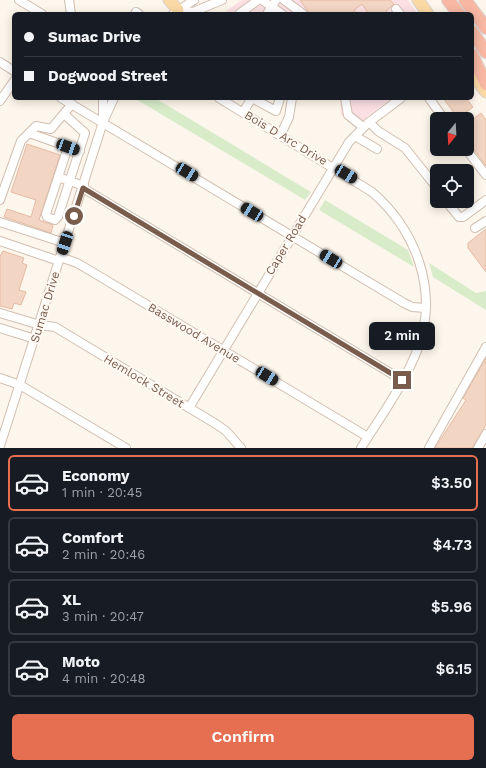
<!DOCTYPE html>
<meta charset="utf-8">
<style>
:root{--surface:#171b24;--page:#242831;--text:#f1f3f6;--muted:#9ea1a6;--line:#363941;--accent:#e76f51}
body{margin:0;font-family:"Work Sans",sans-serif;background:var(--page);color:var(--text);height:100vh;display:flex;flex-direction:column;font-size:15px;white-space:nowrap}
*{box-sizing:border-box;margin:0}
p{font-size:13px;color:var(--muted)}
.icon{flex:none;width:22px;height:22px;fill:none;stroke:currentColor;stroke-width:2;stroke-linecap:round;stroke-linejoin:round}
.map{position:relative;height:448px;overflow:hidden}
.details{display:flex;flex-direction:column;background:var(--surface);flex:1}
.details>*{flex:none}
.guide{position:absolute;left:12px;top:12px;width:462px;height:88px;border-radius:6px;box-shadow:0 2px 10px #0003;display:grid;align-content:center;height:88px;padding:0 12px;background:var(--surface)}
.needle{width:26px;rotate:198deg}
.controls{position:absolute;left:430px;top:112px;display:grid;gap:8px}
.controls a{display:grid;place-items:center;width:44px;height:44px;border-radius:6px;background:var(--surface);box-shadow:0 2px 10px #0003;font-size:20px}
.end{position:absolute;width:18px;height:18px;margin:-9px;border:5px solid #7a5c4d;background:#fff;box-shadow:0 0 0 2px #fff}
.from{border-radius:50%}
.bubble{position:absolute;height:28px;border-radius:6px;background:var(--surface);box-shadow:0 2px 10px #0003;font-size:13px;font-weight:600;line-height:28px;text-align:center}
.car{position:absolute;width:12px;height:24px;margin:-12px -6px;border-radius:5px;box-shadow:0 0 3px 1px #0007;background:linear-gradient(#222 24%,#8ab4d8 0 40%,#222 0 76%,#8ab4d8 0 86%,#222 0)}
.guide b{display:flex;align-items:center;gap:14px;height:38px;font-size:15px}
.guide b+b{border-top:1px solid var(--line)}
.guide i{width:10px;height:10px;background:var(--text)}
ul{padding:7px 0 0;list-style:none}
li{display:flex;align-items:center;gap:12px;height:56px;margin:0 8px 6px;padding:0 4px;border:2px solid var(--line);border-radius:6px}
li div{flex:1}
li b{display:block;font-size:15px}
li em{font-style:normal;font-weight:600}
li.selected{border-color:var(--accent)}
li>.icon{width:36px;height:36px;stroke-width:1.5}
.cta{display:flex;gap:8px;margin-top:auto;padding:8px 12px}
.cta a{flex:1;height:46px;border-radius:6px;background:var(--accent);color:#fff;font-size:16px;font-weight:600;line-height:46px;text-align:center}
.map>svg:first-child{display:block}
.medical{fill:#fbdfe3}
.green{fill:#d8ecc9}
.building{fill:#f3d5c3;stroke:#e6bba3}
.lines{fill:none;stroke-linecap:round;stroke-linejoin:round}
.minor-casing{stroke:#d1beb0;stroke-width:10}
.major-casing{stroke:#dad1cd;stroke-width:13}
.highway-casing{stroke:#dad1cd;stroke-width:14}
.minor{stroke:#fff;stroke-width:8}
.major{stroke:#fbd9a5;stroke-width:11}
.highway{stroke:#f7b7a3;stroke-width:12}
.route{stroke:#7a5c4d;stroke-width:5}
.labels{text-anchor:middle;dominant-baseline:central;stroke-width:4;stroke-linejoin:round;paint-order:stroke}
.street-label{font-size:12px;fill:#7a5c4d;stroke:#fffaf3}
</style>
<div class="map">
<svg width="486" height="448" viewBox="0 0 486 448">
<rect width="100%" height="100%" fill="#fdf6ec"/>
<g class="medical">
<polygon points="242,0 408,0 418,14 228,14 226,11"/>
<polygon points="340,98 392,98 355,126 341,115"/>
</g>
<g class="green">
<polygon points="134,98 155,98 311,192 305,200"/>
<polygon points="325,200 408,250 414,267 319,210"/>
<polygon points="429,263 476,293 486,291 486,310 433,277"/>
</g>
<g class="building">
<polygon points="300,0 390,0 394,4 386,11 389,14 369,14 362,4 354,10 357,14 310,14"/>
<polygon points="443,98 466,98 473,107 458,118"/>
<polygon points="467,113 472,120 481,113 486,120 486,166 467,140"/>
<polygon points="27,144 60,155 39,220 53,225 51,233 4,217 7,209 31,217 36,200 11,192"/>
<polygon points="486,229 486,272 468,248 468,243"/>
<polygon points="3,251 24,258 22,263 27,265 19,290 26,292 21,305 14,303 12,309 0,306 0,256"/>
<polygon points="486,358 486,425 472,448 435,448 466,400 463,398"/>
</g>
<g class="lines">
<g class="minor-casing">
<g id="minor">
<polyline points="19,0 42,14"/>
<polyline points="69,0 71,14"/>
<polyline points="262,0 282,14"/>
<polyline points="284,0 303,14"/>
<polyline points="396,9 400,14"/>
<polyline points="178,10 193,12 222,0"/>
<polyline points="135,14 136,12 139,14"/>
<polyline points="173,14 194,0"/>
<polyline points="239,14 258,0"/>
<polyline points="267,14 276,0"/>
<polyline points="0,62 14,71"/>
<polyline points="61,98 404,303 412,307 426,308"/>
<path d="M219 98 372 192C416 230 439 291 418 348 405 383 381 416 361 448"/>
<polyline points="345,98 348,115 363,127"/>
<polyline points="429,98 444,119"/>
<polyline points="0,101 14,81"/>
<polyline points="243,112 252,98 276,111 280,98"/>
<polyline points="64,114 85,133 58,217 55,220 47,217 46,214 68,147"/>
<polyline points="103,119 103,98"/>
<polyline points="369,122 378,131 405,148 437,188"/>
<polyline points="29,133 80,151"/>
<polyline points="281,134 289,117 292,98"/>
<polyline points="355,136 377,149"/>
<polyline points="466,149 486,175"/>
<polyline points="58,177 84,186"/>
<polyline points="83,188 402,380"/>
<polyline points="0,200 21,141 36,126 51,129 72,104"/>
<polyline points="446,201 459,217 463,217 486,200"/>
<polyline points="0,222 65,243"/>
<polyline points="475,228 486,221"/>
<polyline points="0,241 59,261"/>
<polyline points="60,257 77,263 89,270 368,437"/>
<polyline points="0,313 40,325 55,327 216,424 226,431 241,448"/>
<polyline points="0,328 35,339"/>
<polyline points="0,378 20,385 126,448"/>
<polyline points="189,408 349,142 368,123 401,98"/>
<polyline points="0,446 103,122 114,98"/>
<polyline points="429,448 486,347"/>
<polyline points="478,448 486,434"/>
</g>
</g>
<g class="major-casing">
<g id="major">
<polyline points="169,0 178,10"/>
<polyline points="418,0 428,14"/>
<polyline points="472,74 486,92"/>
</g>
</g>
<g class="highway-casing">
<g id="highway">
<polyline points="448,0 459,14"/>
<polyline points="465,0 486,28"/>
<polyline points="472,32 486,52"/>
<polyline points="472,55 486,84"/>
</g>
</g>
<use href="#minor" class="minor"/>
<use href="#major" class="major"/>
<use href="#highway" class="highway"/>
</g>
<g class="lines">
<polyline class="route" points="74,216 83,188 402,380"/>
</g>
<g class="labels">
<g class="street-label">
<text transform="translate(286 138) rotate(31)">Bois D Arc Drive</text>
<text transform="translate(286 245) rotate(-59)">Caper Road</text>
<text transform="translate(45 307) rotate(-73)">Sumac Drive</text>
<text transform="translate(194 333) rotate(31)">Basswood Avenue</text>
<text transform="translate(144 381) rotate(31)">Hemlock Street</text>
</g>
</g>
</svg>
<div class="controls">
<a><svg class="needle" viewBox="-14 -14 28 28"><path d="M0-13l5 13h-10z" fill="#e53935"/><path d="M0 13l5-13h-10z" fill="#9ea1a6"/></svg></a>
<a><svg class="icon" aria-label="locate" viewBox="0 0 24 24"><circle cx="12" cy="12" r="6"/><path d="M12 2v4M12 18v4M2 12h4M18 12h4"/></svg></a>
</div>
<i class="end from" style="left:74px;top:216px"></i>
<i class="end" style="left:402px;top:380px"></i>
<div class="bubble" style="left:369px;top:322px;width:66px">2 min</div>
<i class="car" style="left:68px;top:147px;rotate:110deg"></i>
<i class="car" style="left:187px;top:172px;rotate:121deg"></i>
<i class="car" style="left:346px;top:174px;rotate:121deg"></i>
<i class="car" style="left:252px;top:212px;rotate:301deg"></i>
<i class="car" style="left:65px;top:243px;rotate:198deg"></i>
<i class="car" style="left:331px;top:259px;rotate:301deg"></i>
<i class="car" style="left:267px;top:376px;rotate:121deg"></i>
<div class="guide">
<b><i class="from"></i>Sumac Drive</b>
<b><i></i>Dogwood Street</b>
</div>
</div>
<section class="details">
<ul>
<li class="selected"><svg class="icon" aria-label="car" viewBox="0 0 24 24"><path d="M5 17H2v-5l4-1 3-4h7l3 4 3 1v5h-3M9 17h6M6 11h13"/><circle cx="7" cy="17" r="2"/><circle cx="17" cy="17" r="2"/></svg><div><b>Economy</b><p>1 min · 20:45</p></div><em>$3.50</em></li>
<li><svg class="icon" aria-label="car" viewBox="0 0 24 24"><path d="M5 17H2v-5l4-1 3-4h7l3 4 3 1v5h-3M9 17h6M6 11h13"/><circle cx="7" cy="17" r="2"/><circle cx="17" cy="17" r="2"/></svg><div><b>Comfort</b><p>2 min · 20:46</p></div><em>$4.73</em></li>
<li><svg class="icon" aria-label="car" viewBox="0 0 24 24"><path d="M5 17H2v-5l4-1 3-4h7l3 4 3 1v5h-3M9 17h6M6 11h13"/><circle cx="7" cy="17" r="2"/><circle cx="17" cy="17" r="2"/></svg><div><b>XL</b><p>3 min · 20:47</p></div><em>$5.96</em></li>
<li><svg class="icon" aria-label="car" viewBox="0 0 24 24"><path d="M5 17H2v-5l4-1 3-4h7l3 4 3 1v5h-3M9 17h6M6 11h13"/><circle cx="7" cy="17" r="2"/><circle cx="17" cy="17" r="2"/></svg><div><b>Moto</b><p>4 min · 20:48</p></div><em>$6.15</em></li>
</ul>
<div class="cta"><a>Confirm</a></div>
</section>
